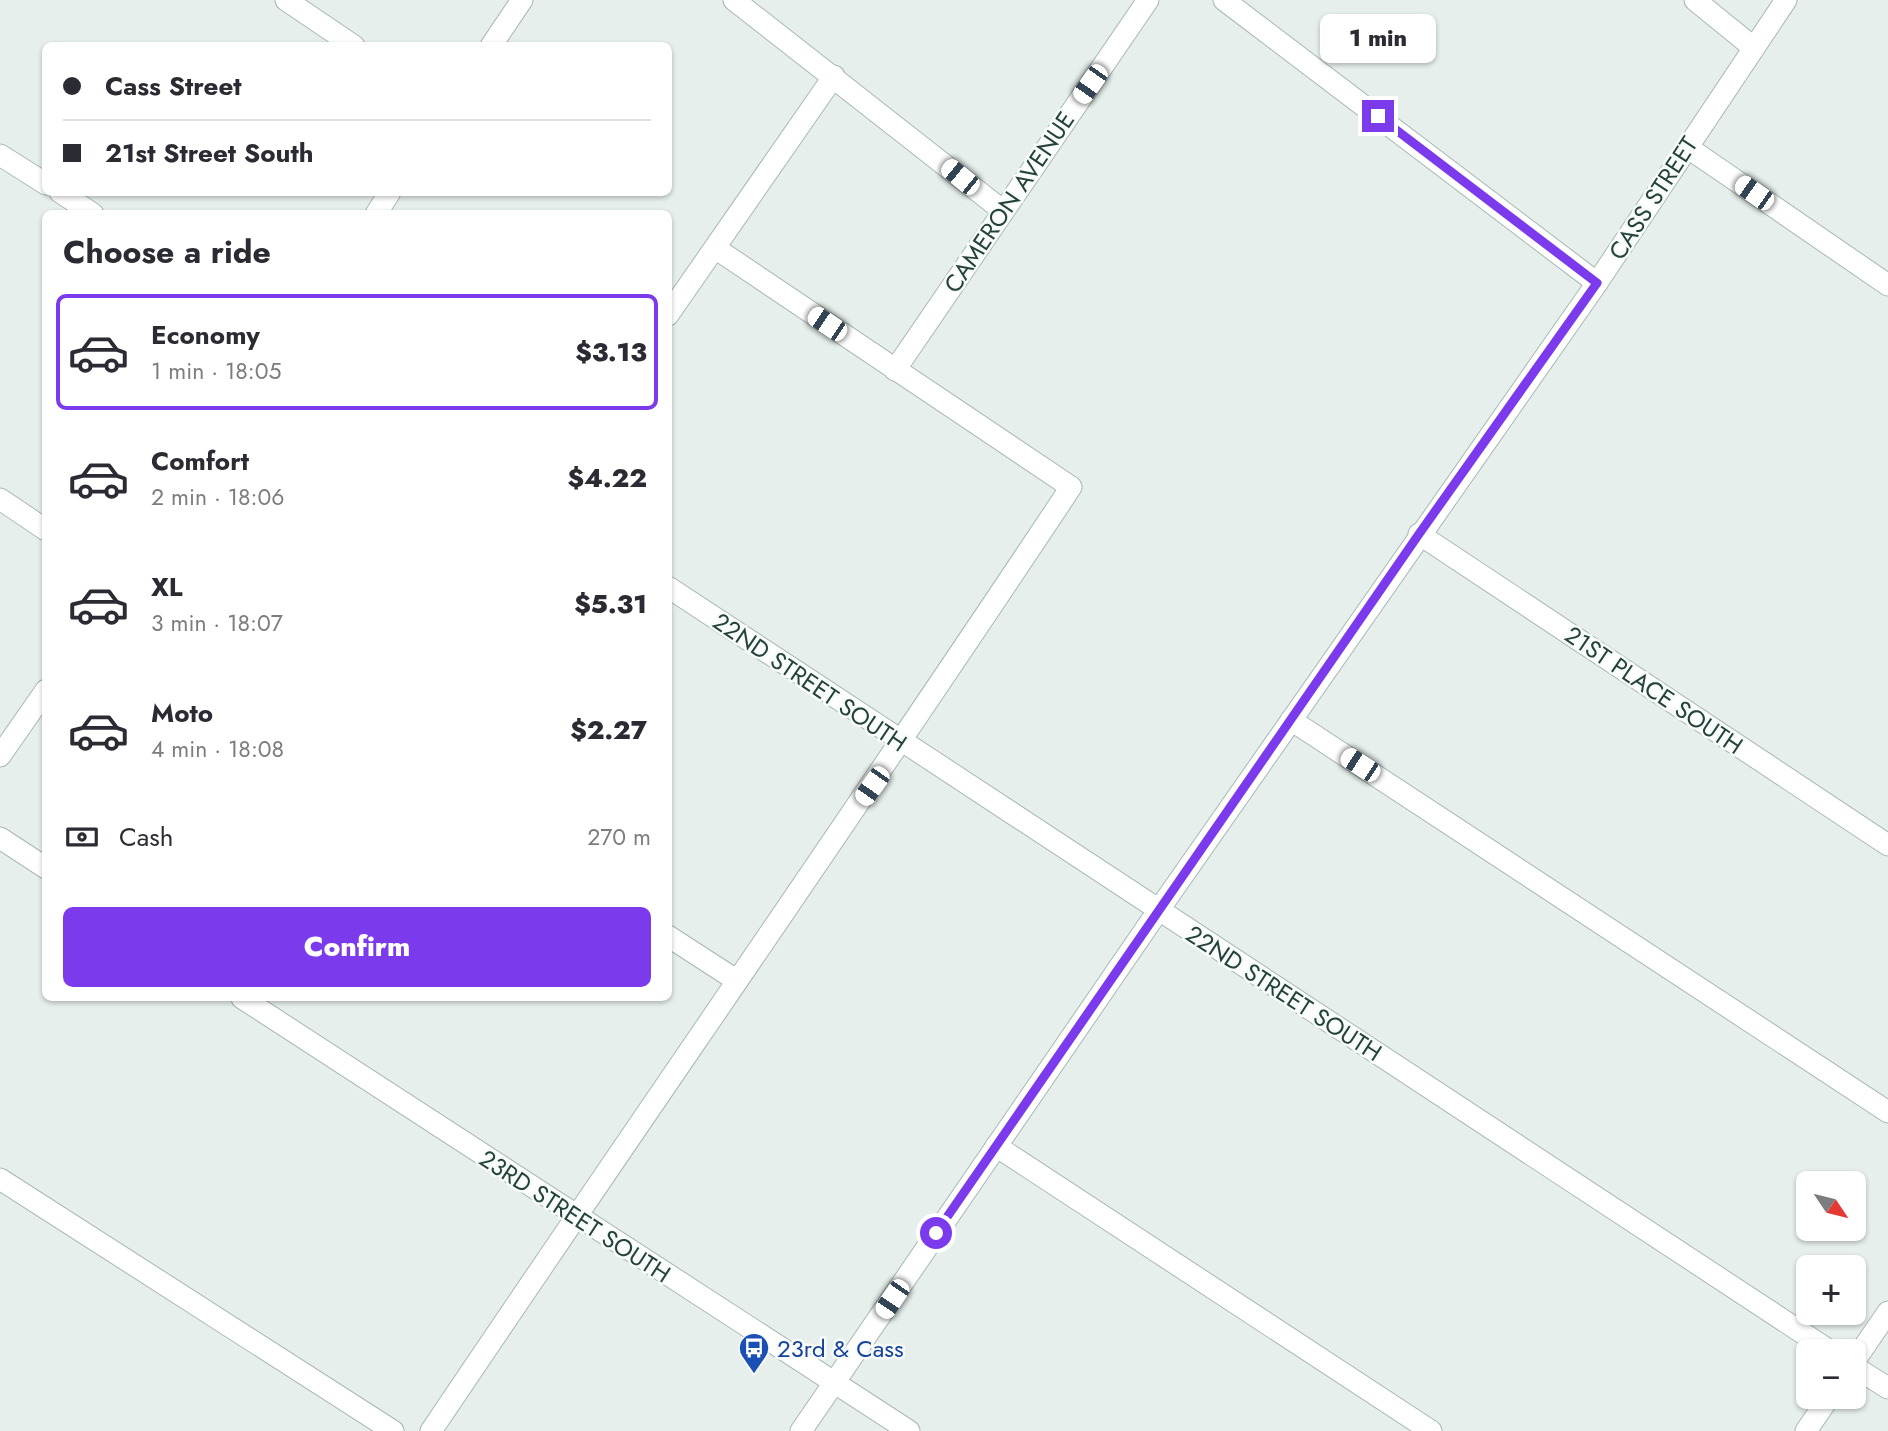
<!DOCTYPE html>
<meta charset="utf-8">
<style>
:root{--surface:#fff;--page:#f7f7f7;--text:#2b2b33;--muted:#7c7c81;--line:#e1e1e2;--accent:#7c3aed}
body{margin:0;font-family:Jost,sans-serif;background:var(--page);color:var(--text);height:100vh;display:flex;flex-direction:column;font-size:26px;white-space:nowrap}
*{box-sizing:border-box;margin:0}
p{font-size:23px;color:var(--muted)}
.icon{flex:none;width:38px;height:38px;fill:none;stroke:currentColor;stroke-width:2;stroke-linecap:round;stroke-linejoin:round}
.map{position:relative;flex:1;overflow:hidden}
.sheet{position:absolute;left:42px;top:210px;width:630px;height:791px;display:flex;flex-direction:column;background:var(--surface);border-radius:10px;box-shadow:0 2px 5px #0004}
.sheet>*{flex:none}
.banner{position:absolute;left:42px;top:42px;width:630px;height:154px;border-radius:10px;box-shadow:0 2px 5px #0004;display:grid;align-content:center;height:154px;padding:0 21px;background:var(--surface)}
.needle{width:46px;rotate:125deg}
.buttons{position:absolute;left:1796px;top:1171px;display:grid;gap:14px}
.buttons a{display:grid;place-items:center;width:70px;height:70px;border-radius:10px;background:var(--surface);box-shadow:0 2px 5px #0004;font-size:35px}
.end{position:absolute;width:32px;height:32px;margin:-16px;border:9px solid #7c3aed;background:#fff;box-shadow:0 0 0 4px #fff}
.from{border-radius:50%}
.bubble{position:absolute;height:49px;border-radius:10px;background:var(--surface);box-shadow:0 2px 5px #0004;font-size:23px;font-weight:800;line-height:49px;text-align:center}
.car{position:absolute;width:21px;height:42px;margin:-21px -10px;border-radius:9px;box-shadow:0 0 5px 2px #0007;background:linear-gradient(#fff 24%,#345 0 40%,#fff 0 76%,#345 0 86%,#fff 0)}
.banner b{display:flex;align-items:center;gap:24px;height:66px;font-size:26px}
.banner b+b{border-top:2px solid var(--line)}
.banner i{width:18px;height:18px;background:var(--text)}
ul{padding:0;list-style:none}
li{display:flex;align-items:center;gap:21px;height:116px;margin:0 14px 10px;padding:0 7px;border:4px solid transparent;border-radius:10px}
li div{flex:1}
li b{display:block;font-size:26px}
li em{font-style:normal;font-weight:800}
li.current{border-color:var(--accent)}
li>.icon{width:63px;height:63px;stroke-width:1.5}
h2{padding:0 21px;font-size:32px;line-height:84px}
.pay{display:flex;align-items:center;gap:18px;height:77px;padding:0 21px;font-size:26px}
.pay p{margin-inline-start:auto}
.button{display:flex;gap:14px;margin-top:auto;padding:14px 21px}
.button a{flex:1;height:80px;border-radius:10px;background:var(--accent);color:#fff;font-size:28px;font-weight:800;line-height:80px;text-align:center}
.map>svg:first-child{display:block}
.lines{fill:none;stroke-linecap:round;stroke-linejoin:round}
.minor-casing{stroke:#a8b8b3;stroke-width:23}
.minor{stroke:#fff;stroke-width:21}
.route{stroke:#7c3aed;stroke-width:9}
.labels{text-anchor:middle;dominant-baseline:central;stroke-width:5;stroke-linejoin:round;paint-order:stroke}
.street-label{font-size:24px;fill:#24423b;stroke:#f7fbf9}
.transit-label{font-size:24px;fill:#164399;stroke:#f7fbf9;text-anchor:start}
</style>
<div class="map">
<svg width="1888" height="1431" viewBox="0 0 1888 1431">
<rect width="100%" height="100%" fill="#e6efeb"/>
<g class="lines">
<g class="minor-casing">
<g id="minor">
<polyline points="286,0 354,46"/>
<polyline points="734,0 1002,210"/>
<polyline points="1224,0 1597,283"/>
<polyline points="1695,0 1754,48"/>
<polyline points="491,46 522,0"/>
<polyline points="1687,147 1888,285"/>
<polyline points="0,155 46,184"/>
<polyline points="60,192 93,214"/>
<polyline points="376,214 390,192"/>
<polyline points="668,315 834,76"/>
<polyline points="895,370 1148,0"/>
<polyline points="0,499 46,530"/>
<polyline points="1419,534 1888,845"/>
<polyline points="668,587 1830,1351"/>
<polyline points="1291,720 1888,1112"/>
<polyline points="0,756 46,690"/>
<polyline points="0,838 46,868"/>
<polyline points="668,936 736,980"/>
<polyline points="242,998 909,1431"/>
<polyline points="996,1146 1431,1431"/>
<polyline points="0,1179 393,1431"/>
<polyline points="1853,1363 1888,1312"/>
<polyline points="1853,1366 1888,1388"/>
<path d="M431 1431C643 1116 861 804 1071 487L715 248"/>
<polyline points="801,1431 1158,911 1597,283 1786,0"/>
<polyline points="1806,1431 1830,1396"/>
</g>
</g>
<use href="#minor" class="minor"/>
</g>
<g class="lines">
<polyline class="route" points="936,1233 1419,534 1597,283 1378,116"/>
</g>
<defs>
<g id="bus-pin" transform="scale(1.575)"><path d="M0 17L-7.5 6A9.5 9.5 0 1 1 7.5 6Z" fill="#1a4fb4" stroke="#f7fbf9"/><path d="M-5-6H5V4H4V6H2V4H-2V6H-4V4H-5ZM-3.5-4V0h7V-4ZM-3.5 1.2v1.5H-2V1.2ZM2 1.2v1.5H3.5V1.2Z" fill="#fff"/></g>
</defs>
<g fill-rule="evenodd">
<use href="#bus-pin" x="754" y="1348"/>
</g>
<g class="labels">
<g class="street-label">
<text transform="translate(1653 198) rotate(-57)">CASS STREET</text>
<text transform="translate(1009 202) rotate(-56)">CAMERON AVENUE</text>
<text transform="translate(810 682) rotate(34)">22ND STREET SOUTH</text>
<text transform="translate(1654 690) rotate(34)">21ST PLACE SOUTH</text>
<text transform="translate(1284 993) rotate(33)">22ND STREET SOUTH</text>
<text transform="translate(575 1216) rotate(33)">23RD STREET SOUTH</text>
</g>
<g class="transit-label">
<text x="777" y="1348">23rd &amp; Cass</text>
</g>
</g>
</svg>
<div class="buttons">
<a><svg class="needle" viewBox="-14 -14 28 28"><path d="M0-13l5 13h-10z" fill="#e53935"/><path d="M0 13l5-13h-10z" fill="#7c7c81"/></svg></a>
<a>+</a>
<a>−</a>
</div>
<i class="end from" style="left:936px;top:1233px"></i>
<i class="end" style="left:1378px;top:116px"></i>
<div class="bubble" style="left:1320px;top:14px;width:116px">1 min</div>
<i class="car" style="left:1090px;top:84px;rotate:215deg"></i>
<i class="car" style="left:960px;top:177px;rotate:309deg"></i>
<i class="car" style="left:1754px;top:193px;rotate:305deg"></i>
<i class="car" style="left:827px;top:324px;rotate:304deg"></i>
<i class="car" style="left:1360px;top:765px;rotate:303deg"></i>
<i class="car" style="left:872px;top:786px;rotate:215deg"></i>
<i class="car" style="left:892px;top:1299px;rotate:214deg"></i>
<div class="banner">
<b><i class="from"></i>Cass Street</b>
<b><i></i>21st Street South</b>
</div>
<section class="sheet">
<h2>Choose a ride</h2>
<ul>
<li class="current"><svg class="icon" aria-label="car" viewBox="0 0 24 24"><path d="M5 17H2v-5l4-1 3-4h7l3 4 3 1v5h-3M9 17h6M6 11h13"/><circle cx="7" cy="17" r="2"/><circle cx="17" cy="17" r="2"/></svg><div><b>Economy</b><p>1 min · 18:05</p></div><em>$3.13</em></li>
<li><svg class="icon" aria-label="car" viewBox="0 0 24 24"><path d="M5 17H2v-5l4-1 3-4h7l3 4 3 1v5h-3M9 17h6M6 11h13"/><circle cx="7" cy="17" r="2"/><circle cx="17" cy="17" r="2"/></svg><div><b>Comfort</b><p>2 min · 18:06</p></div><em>$4.22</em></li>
<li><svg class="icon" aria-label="car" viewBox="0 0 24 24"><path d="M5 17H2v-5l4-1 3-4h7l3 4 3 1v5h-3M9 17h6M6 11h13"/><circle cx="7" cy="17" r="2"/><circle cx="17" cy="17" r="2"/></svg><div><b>XL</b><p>3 min · 18:07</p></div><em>$5.31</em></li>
<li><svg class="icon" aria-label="car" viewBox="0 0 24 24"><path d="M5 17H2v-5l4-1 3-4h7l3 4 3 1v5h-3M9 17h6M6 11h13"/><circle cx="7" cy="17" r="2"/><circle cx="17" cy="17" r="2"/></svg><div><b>Moto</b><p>4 min · 18:08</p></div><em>$2.27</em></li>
</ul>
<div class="pay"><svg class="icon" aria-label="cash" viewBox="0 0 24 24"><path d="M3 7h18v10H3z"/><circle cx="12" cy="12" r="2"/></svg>Cash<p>270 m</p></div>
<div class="button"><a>Confirm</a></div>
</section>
</div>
